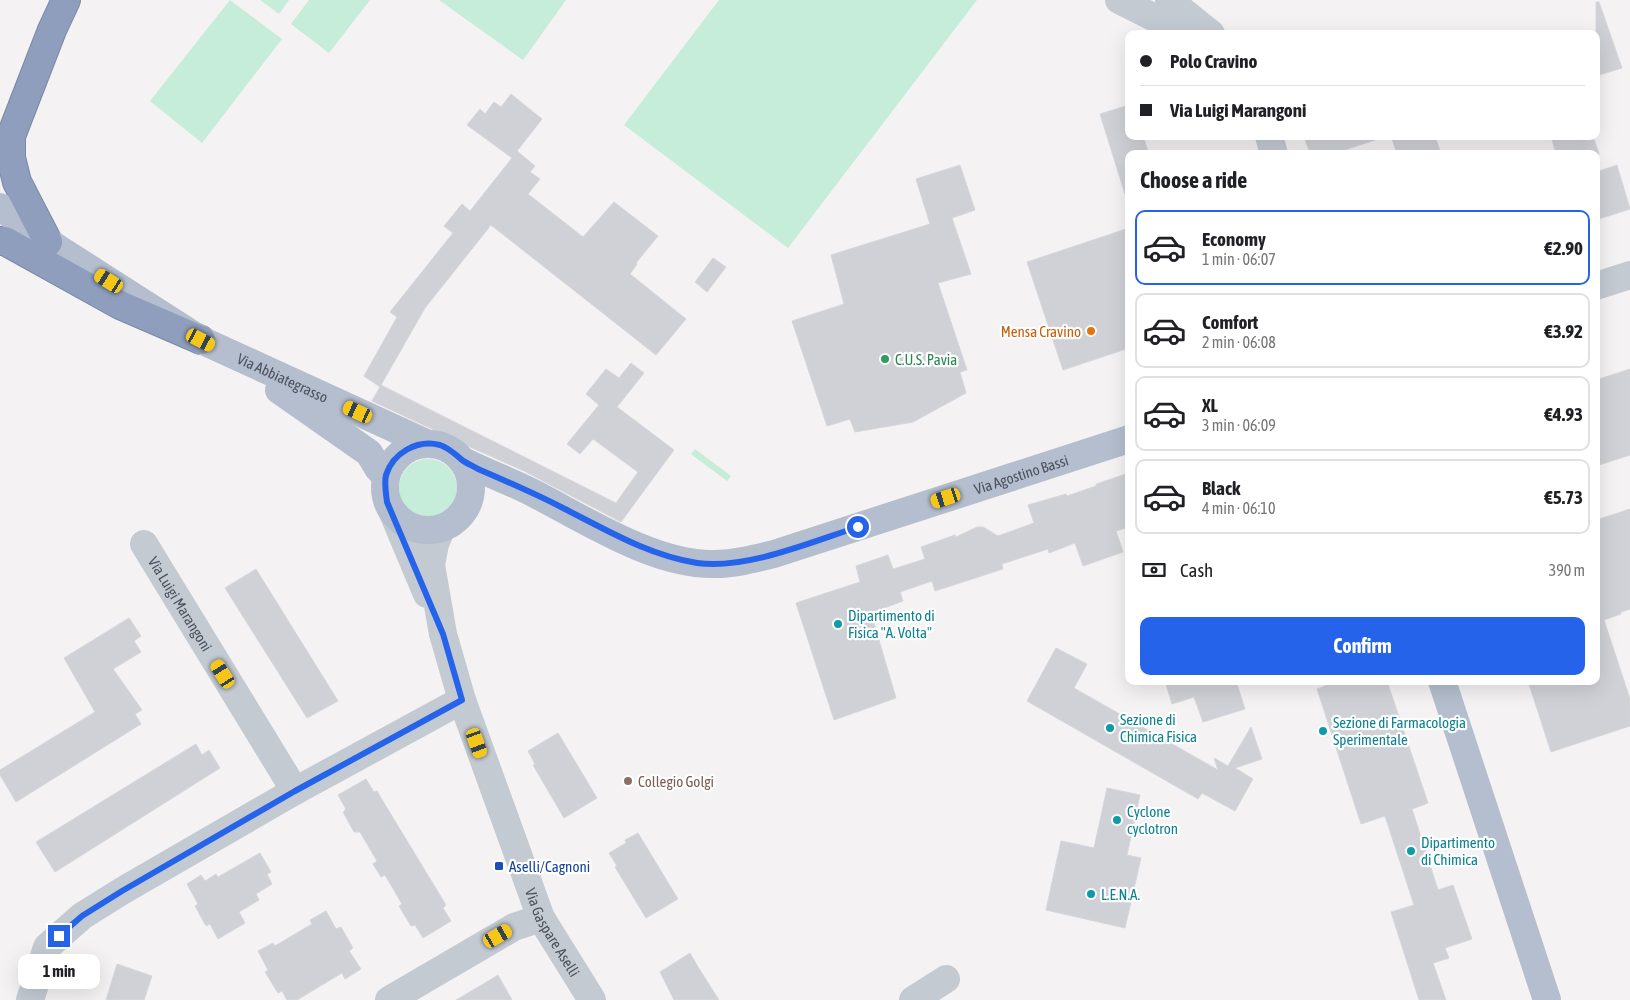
<!DOCTYPE html>
<meta charset="utf-8">
<style>
:root{--surface:#fff;--page:#f2f2f2;--text:#202124;--muted:#757577;--line:#e0e0e0;--accent:#2563eb}
body{margin:0;font-family:"Asap Condensed",sans-serif;background:var(--page);color:var(--text);height:100vh;display:flex;flex-direction:column;font-size:19px;white-space:nowrap}
*{box-sizing:border-box;margin:0}
p{font-size:16px;color:var(--muted)}
.icon{flex:none;width:28px;height:28px;fill:none;stroke:currentColor;stroke-width:2;stroke-linecap:round;stroke-linejoin:round}
.map{position:relative;flex:1;overflow:hidden}
.panel{position:absolute;left:1125px;top:150px;width:475px;height:535px;display:flex;flex-direction:column;background:var(--surface);border-radius:10px;box-shadow:0 5px 20px #0002}
.panel>*{flex:none}
.guide{position:absolute;left:1125px;top:30px;width:475px;height:110px;border-radius:10px;box-shadow:0 5px 20px #0002;display:grid;align-content:center;height:110px;padding:0 15px;background:var(--surface)}
.end{position:absolute;width:22px;height:22px;margin:-11px;border:6px solid #2563eb;background:#fff;box-shadow:0 0 0 2px #fff}
.from{border-radius:50%}
.bubble{position:absolute;height:35px;border-radius:10px;background:var(--surface);box-shadow:0 5px 20px #0002;font-size:16px;font-weight:700;line-height:35px;text-align:center}
.car{position:absolute;width:15px;height:30px;margin:-15px -8px;border-radius:6px;box-shadow:0 0 4px 1px #0007;background:linear-gradient(#f5c518 24%,#345 0 40%,#f5c518 0 76%,#345 0 86%,#f5c518 0)}
.guide b{display:flex;align-items:center;gap:18px;height:48px;font-size:19px}
.guide b+b{border-top:1px solid var(--line)}
.guide i{width:12px;height:12px;background:var(--text)}
ul{padding:0;list-style:none}
li{display:flex;align-items:center;gap:15px;height:75px;margin:0 10px 8px;padding:0 5px;border:2px solid var(--line);border-radius:10px}
li div{flex:1}
li b{display:block;font-size:19px}
li em{font-style:normal;font-weight:700}
li.active{border-color:var(--accent)}
li>.icon{width:45px;height:45px;stroke-width:1.5}
h2{padding:0 15px;font-size:22px;line-height:60px}
.pay{display:flex;align-items:center;gap:12px;height:55px;padding:0 15px;font-size:19px}
.pay p{margin-inline-start:auto}
.cta{display:flex;gap:10px;margin-top:auto;padding:10px 15px}
.cta a{flex:1;height:58px;border-radius:10px;background:var(--accent);color:#fff;font-size:20px;font-weight:700;line-height:58px;text-align:center}
.map>svg:first-child{display:block}
.green{fill:#c5edd9}
.building{fill:#cfd1d6;stroke:#d6d7dc}
.lines{fill:none;stroke-linecap:round;stroke-linejoin:round}
.highway-casing{stroke:#7989a8;stroke-width:30}
.minor{stroke:#c4cad2;stroke-width:28}
.major{stroke:#b4bece;stroke-width:28}
.highway{stroke:#8e9ebc;stroke-width:28}
.route{stroke:#2563eb;stroke-width:6}
.food-dot{fill:#e8710a;stroke:#fff;stroke-width:2}
.leisure-dot{fill:#2e9e5b;stroke:#fff;stroke-width:2}
.culture-dot{fill:#0f9aa8;stroke:#fff;stroke-width:2}
.education-dot{fill:#8d6e63;stroke:#fff;stroke-width:2}
.transit-dot{fill:#1a4fb4;stroke:#fff;stroke-width:2}
.labels{text-anchor:middle;dominant-baseline:central;stroke-width:4.5;stroke-linejoin:round;paint-order:stroke}
.food-label{font-size:15px;fill:#c56008;stroke:#fff;text-anchor:end}
.leisure-label{font-size:15px;fill:#27864d;stroke:#fff;text-anchor:start}
.street-label{font-size:15px;fill:#4b525e;stroke:#fff}
.culture-label{font-size:15px;fill:#0d838f;stroke:#fff;text-anchor:start}
.education-label{font-size:15px;fill:#785e54;stroke:#fff;text-anchor:start}
.transit-label{font-size:15px;fill:#164399;stroke:#fff;text-anchor:start}
</style>
<div class="map">
<svg width="1630" height="1000" viewBox="0 0 1630 1000">
<rect width="100%" height="100%" fill="#f4f2f2"/>
<g class="green">
<polygon points="230,0 282,39 202,143 150,101"/>
<polygon points="260,0 289,0 279,14"/>
<polygon points="309,0 370,0 329,53 291,24"/>
<polygon points="439,0 566,0 523,60"/>
<polygon points="719,0 977,0 788,248 624,125"/>
<polygon points="695,449 731,476 727,481 691,454"/>
<circle cx="428" cy="488" r="29"/>
</g>
<g class="building">
<polygon points="1596,2 1599,2 1622,68 1596,76"/>
<polygon points="511,94 542,119 517,151 535,166 530,172 540,179 528,194 583,237 614,202 658,236 636,263 637,264 630,274 686,319 656,355 491,225 425,308 381,385 616,503 638,472 593,439 580,454 567,444 599,405 586,394 606,369 619,378 631,363 644,373 617,407 674,450 621,522 524,471 470,447 462,445 456,447 441,439 438,434 432,429 372,401 380,387 364,376 397,317 390,312 453,233 444,226 462,204 470,211 512,158 467,125 480,109 485,114 494,102 501,107"/>
<polygon points="1129,105 1129,136 1143,136 1149,154 1129,154 1129,194 1125,194 1100,114"/>
<polygon points="1304,136 1375,136 1375,140 1332,154 1310,154"/>
<polygon points="1391,136 1435,136 1441,154 1397,154"/>
<polygon points="1551,136 1593,136 1599,154 1556,154"/>
<polygon points="960,165 975,210 952,218 971,274 938,283 967,370 960,372 966,393 913,422 855,432 850,419 827,426 792,321 844,304 831,255 930,224 916,179"/>
<polygon points="1617,165 1630,209 1596,220 1596,172"/>
<polygon points="1129,228 1129,348 1063,370 1027,262"/>
<polygon points="713,258 726,267 707,292 695,282"/>
<polygon points="1630,369 1630,455 1596,466 1596,380"/>
<polygon points="1129,473 1129,527 1116,531 1123,552 1083,566 1075,543 1049,553 1048,549 1002,564 1003,569 935,591 932,581 900,592 903,601 871,613 896,698 834,720 796,603 860,582 856,566 888,555 893,569 925,559 921,547 955,535 956,537 977,527 983,527 998,536 1034,523 1028,505 1066,494 1067,496 1096,486 1096,484"/>
<polygon points="1630,509 1630,609 1621,612 1621,614 1604,620 1630,699 1630,726 1551,752 1528,681 1596,681 1596,520"/>
<polygon points="256,569 338,701 307,718 225,588"/>
<polygon points="129,618 141,636 134,641 141,652 113,669 142,710 135,714 141,724 16,802 0,775 0,770 95,712 64,658"/>
<polygon points="1056,648 1087,664 1074,688 1218,770 1214,758 1228,766 1251,727 1262,759 1235,768 1253,779 1235,811 1202,793 1198,799 1027,701"/>
<polygon points="1165,681 1236,681 1245,709 1203,722 1194,697 1172,704"/>
<polygon points="1338,681 1387,681 1428,803 1412,809 1438,890 1453,885 1472,939 1445,948 1449,958 1433,963 1446,1000 1419,1000 1391,912 1414,905 1385,816 1361,824 1317,689"/>
<polygon points="558,733 597,798 564,818 533,765 535,764 528,751"/>
<polygon points="196,744 202,755 209,750 220,768 55,872 36,842"/>
<polygon points="366,779 374,792 377,791 381,798 446,905 443,908 451,921 423,938 415,925 411,926 399,906 402,904 385,875 381,877 373,864 377,861 360,832 354,832 343,812 346,809 338,795"/>
<polygon points="1107,788 1140,795 1127,855 1141,858 1125,928 1046,910 1061,841 1094,848"/>
<polygon points="638,833 678,899 646,918 615,867 617,866 609,853 626,843 625,840"/>
<polygon points="260,853 271,872 267,874 272,884 256,894 259,900 239,912 245,923 218,939 210,924 206,926 195,906 198,904 187,884 201,875 205,881 216,874 218,877"/>
<polygon points="326,911 336,929 341,927 353,948 349,951 361,969 345,979 342,973 297,1000 287,1000 282,991 278,993 265,972 268,970 258,951 273,943 275,946 312,924 310,920"/>
<polygon points="690,953 698,967 719,1000 674,1000 660,972"/>
<polygon points="117,964 152,976 144,1000 106,1000"/>
<polygon points="498,975 512,1000 456,1000 490,980"/>
</g>
<g class="lines">
<g class="highway-casing">
<g id="highway">
<polyline points="0,241 5,241 120,305 201,340"/>
<polyline points="48,242 17,182 11,158 11,136 52,30 66,0"/>
</g>
</g>
<g class="minor">
<polyline points="1119,0 1163,22 1182,34"/>
<polyline points="1169,0 1211,34"/>
<polyline points="1269,136 1274,154"/>
<polyline points="1596,286 1630,275"/>
<polyline points="393,513 427,594"/>
<path id="s1" d="M441 529 435 544 431 565 443 634 462 700 541 918 592 1000"/>
<path id="s2" d="M144 544 295 791"/>
<polyline points="30,1000 47,947 82,916 122,891 295,791 462,700"/>
<polyline points="389,1000 514,927 541,918"/>
<polyline points="913,1000 946,979"/>
</g>
<g class="major">
<path id="s3" d="M0 207 48 242 201 340 426 443"/>
<polyline points="279,390 369,453 378,468 386,476"/>
<circle cx="428" cy="487" r="43"/>
<path id="s4" d="M463 461C487 473 512 482 535 494 587 521 655 565 714 564 734 564 754 559 774 554L1129 439"/>
<polyline points="1442,681 1547,1000"/>
</g>
<use href="#highway" class="highway"/>
</g>
<g class="lines">
<path class="route" d="M59 936 82 916 122 891 295 791 462 700 443 634 387 502C386 493 384 484 386 475 393 453 417 439 440 445 449 448 455 454 462 460 466 463 473 466 478 469 506 481 534 493 561 507 605 529 647 555 697 563 746 570 811 542 858 527"/>
</g>
<circle class="food-dot" cx="1091" cy="331" r="5"/>
<circle class="leisure-dot" cx="885" cy="359" r="5"/>
<g class="culture-dot">
<circle cx="838" cy="624" r="5"/>
<circle cx="1110" cy="728" r="5"/>
<circle cx="1323" cy="731" r="5"/>
<circle cx="1117" cy="820" r="5"/>
<circle cx="1411" cy="851" r="5"/>
<circle cx="1091" cy="894" r="5"/>
</g>
<circle class="education-dot" cx="628" cy="781" r="5"/>
<rect class="transit-dot" x="494" y="861" width="10" height="10" rx="2.5"/>
<g class="labels">
<g class="food-label">
<text x="1081" y="331">Mensa Cravino</text>
</g>
<g class="leisure-label">
<text x="895" y="359">C.U.S. Pavia</text>
</g>
<g class="street-label">
<text stroke="none"><textPath href="#s3" startOffset="331">Via Abbiategrasso</textPath></text>
<text stroke="none"><textPath href="#s4" startOffset="594">Via Agostino Bassi</textPath></text>
<text stroke="none"><textPath href="#s2" startOffset="70">Via Luigi Marangoni</textPath></text>
<text stroke="none"><textPath href="#s1" startOffset="426">Via Gaspare Aselli</textPath></text>
</g>
<g class="culture-label">
<text x="848" y="615">Dipartimento di<tspan x="848" dy="17">Fisica "A. Volta"</tspan></text>
<text x="1120" y="719">Sezione di<tspan x="1120" dy="17">Chimica Fisica</tspan></text>
<text x="1333" y="722">Sezione di Farmacologia<tspan x="1333" dy="17">Sperimentale</tspan></text>
<text x="1127" y="811">Cyclone<tspan x="1127" dy="17">cyclotron</tspan></text>
<text x="1421" y="842">Dipartimento<tspan x="1421" dy="17">di Chimica</tspan></text>
<text x="1101" y="894">L.E.N.A.</text>
</g>
<g class="education-label">
<text x="638" y="781">Collegio Golgi</text>
</g>
<g class="transit-label">
<text x="509" y="866">Aselli/Cagnoni</text>
</g>
</g>
</svg>
<i class="end from" style="left:858px;top:527px"></i>
<i class="end" style="left:59px;top:936px"></i>
<div class="bubble" style="left:18px;top:954px;width:82px">1 min</div>
<i class="car" style="left:109px;top:281px;rotate:302deg"></i>
<i class="car" style="left:201px;top:340px;rotate:117deg"></i>
<i class="car" style="left:358px;top:412px;rotate:295deg"></i>
<i class="car" style="left:946px;top:498px;rotate:252deg"></i>
<i class="car" style="left:223px;top:674px;rotate:328deg"></i>
<i class="car" style="left:477px;top:743px;rotate:160deg"></i>
<i class="car" style="left:498px;top:936px;rotate:60deg"></i>
<div class="guide">
<b><i class="from"></i>Polo Cravino</b>
<b><i></i>Via Luigi Marangoni</b>
</div>
<section class="panel">
<h2>Choose a ride</h2>
<ul>
<li class="active"><svg class="icon" aria-label="car" viewBox="0 0 24 24"><path d="M5 17H2v-5l4-1 3-4h7l3 4 3 1v5h-3M9 17h6M6 11h13"/><circle cx="7" cy="17" r="2"/><circle cx="17" cy="17" r="2"/></svg><div><b>Economy</b><p>1 min · 06:07</p></div><em>€2.90</em></li>
<li><svg class="icon" aria-label="car" viewBox="0 0 24 24"><path d="M5 17H2v-5l4-1 3-4h7l3 4 3 1v5h-3M9 17h6M6 11h13"/><circle cx="7" cy="17" r="2"/><circle cx="17" cy="17" r="2"/></svg><div><b>Comfort</b><p>2 min · 06:08</p></div><em>€3.92</em></li>
<li><svg class="icon" aria-label="car" viewBox="0 0 24 24"><path d="M5 17H2v-5l4-1 3-4h7l3 4 3 1v5h-3M9 17h6M6 11h13"/><circle cx="7" cy="17" r="2"/><circle cx="17" cy="17" r="2"/></svg><div><b>XL</b><p>3 min · 06:09</p></div><em>€4.93</em></li>
<li><svg class="icon" aria-label="car" viewBox="0 0 24 24"><path d="M5 17H2v-5l4-1 3-4h7l3 4 3 1v5h-3M9 17h6M6 11h13"/><circle cx="7" cy="17" r="2"/><circle cx="17" cy="17" r="2"/></svg><div><b>Black</b><p>4 min · 06:10</p></div><em>€5.73</em></li>
</ul>
<div class="pay"><svg class="icon" aria-label="cash" viewBox="0 0 24 24"><path d="M3 7h18v10H3z"/><circle cx="12" cy="12" r="2"/></svg>Cash<p>390 m</p></div>
<div class="cta"><a>Confirm</a></div>
</section>
</div>
